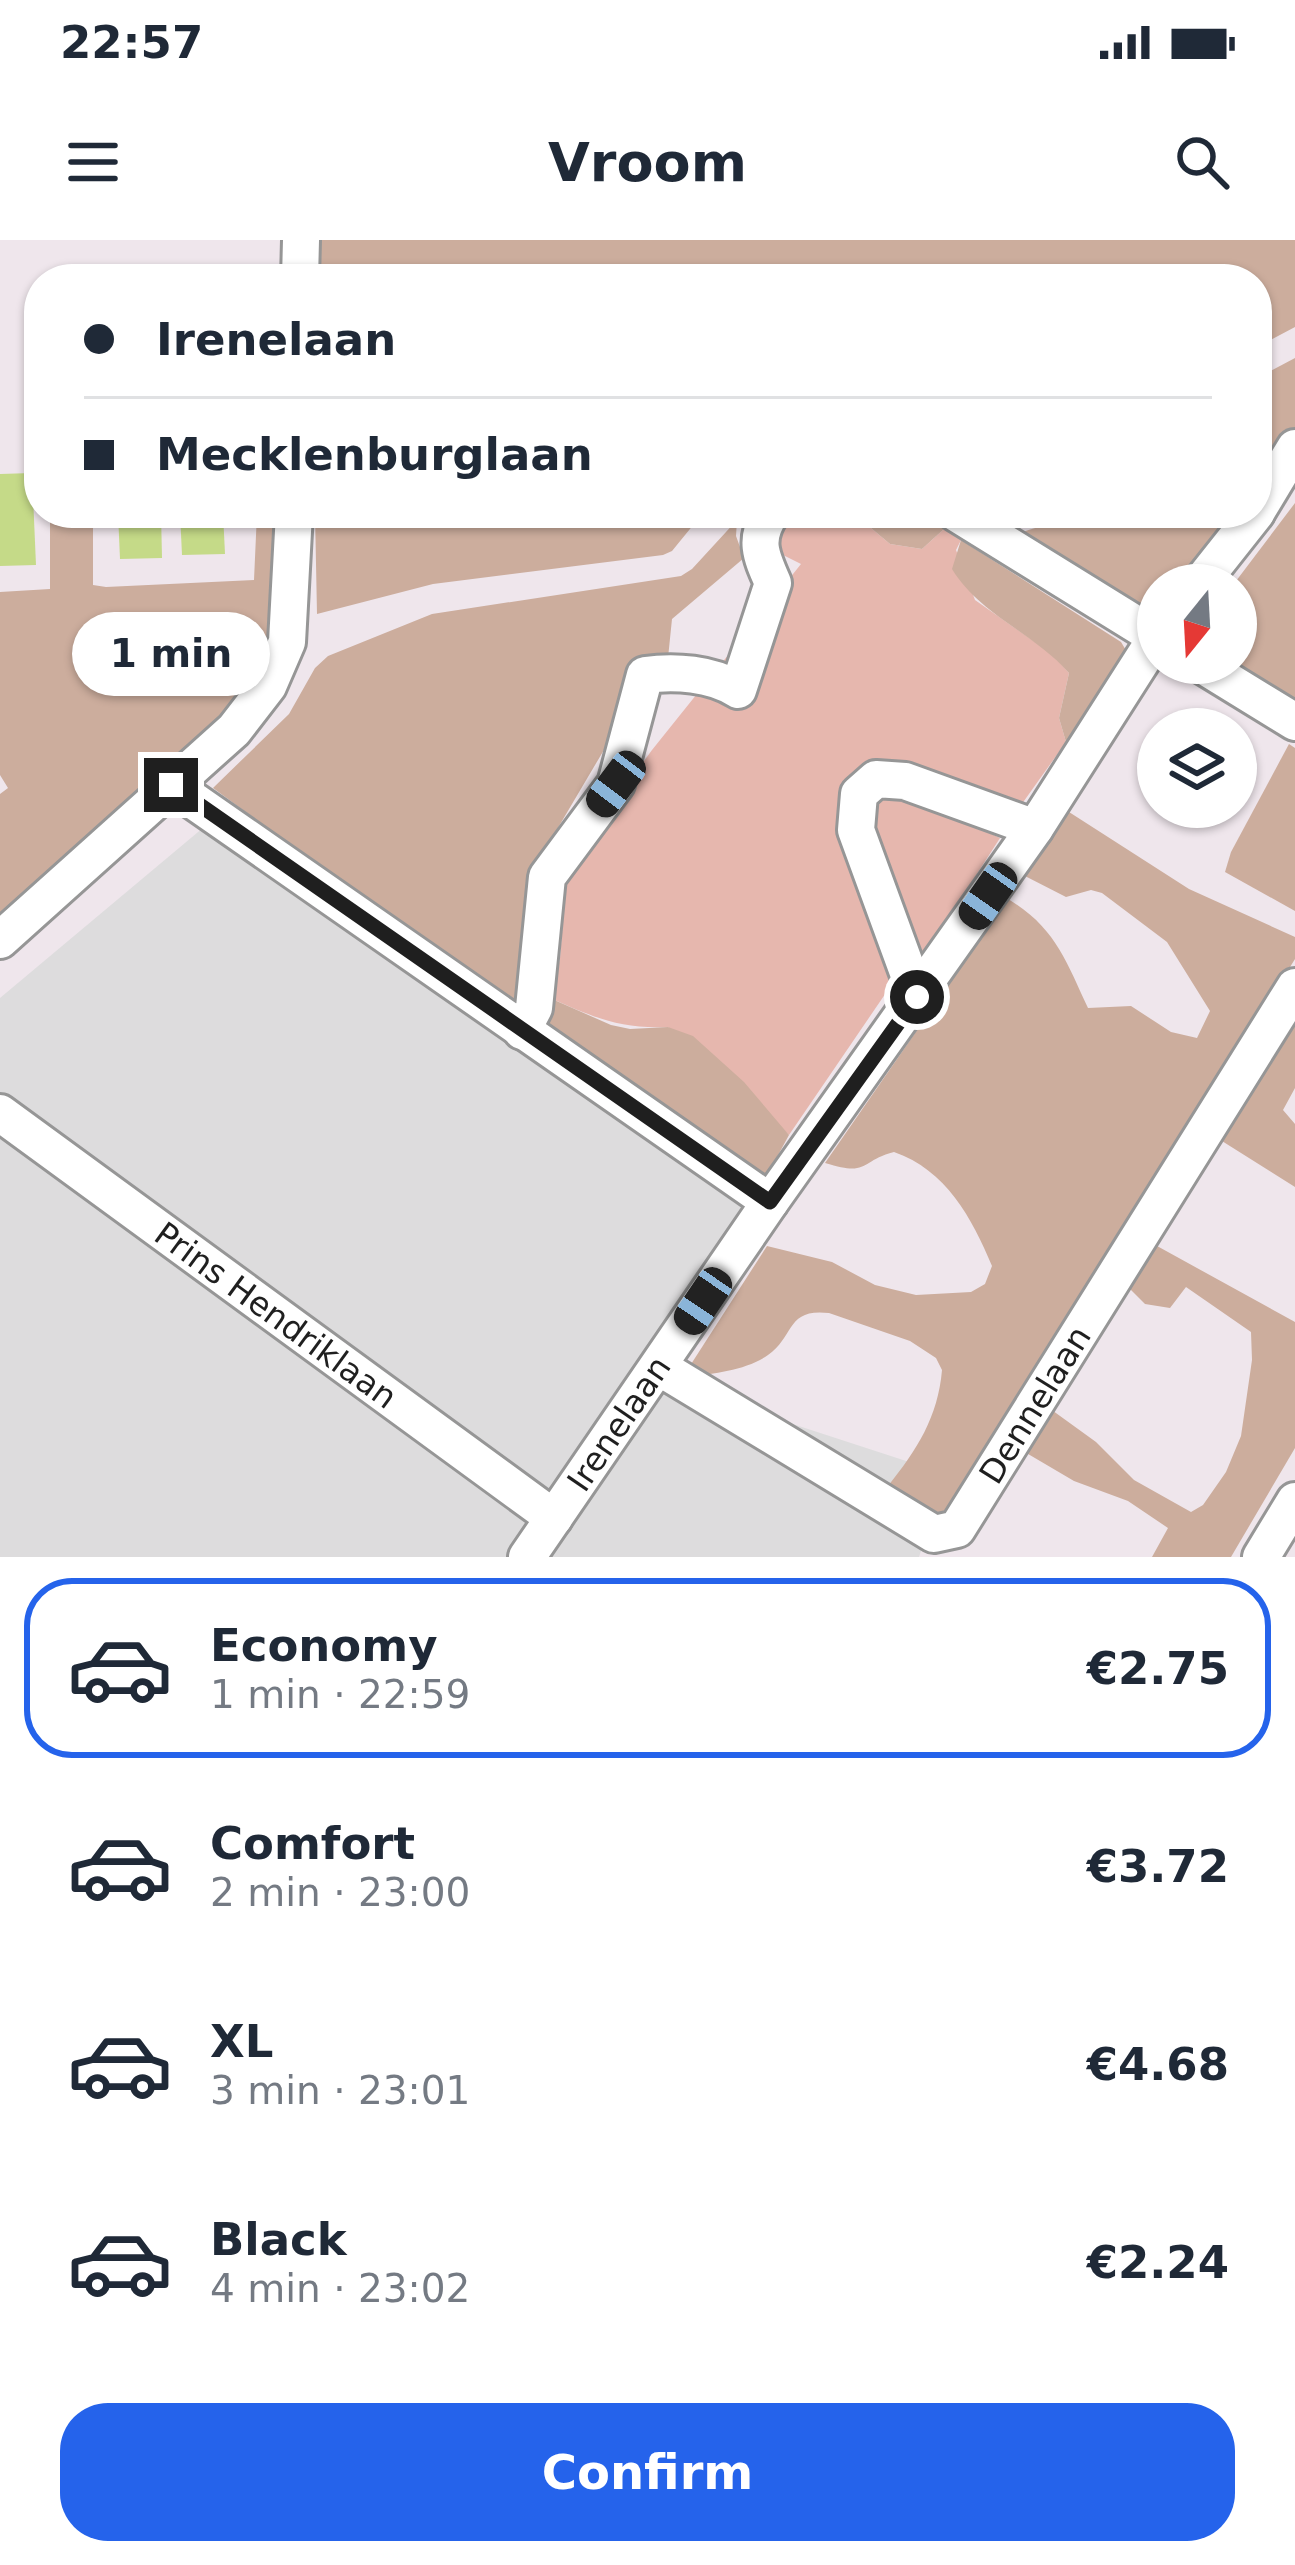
<!DOCTYPE html>
<meta charset="utf-8">
<style>
:root{--surface:#fff;--page:#f2f2f3;--text:#1f2937;--muted:#747a83;--line:#e0e1e3;--accent:#2563eb}
body{margin:0;font-family:"DejaVu Sans",sans-serif;background:var(--page);color:var(--text);height:100vh;display:flex;flex-direction:column;font-size:45px;white-space:nowrap}
*{box-sizing:border-box;margin:0}
p{font-size:39px;color:var(--muted)}
.icon{flex:none;width:66px;height:66px;fill:none;stroke:currentColor;stroke-width:2;stroke-linecap:round;stroke-linejoin:round}
.map{position:relative;height:1317px;overflow:hidden}
.panel{display:flex;flex-direction:column;background:var(--surface);flex:1}
.panel>*{flex:none}
.guide{position:absolute;left:24px;top:24px;width:1248px;height:264px;border-radius:48px;box-shadow:0 3px 9px #0004;display:grid;align-content:center;height:264px;padding:0 60px;background:var(--surface)}
.needle{width:78px;rotate:198deg}
.controls{position:absolute;left:1137px;top:324px;display:grid;gap:24px}
.controls a{display:grid;place-items:center;width:120px;height:120px;border-radius:50%;background:var(--surface);box-shadow:0 3px 9px #0004;font-size:60px}
.end{position:absolute;width:54px;height:54px;margin:-27px;border:15px solid #1f1f1f;background:#fff;box-shadow:0 0 0 6px #fff}
.from{border-radius:50%}
.bubble{position:absolute;height:84px;border-radius:42px;background:var(--surface);box-shadow:0 3px 9px #0004;font-size:39px;font-weight:700;line-height:84px;text-align:center}
.car{position:absolute;width:36px;height:72px;margin:-36px -18px;border-radius:15px;box-shadow:0 0 9px 3px #0007;background:linear-gradient(#222 24%,#8ab4d8 0 40%,#222 0 76%,#8ab4d8 0 86%,#222 0)}
.guide b{display:flex;align-items:center;gap:42px;height:114px;font-size:45px}
.guide b+b{border-top:3px solid var(--line)}
.guide i{width:30px;height:30px;background:var(--text)}
ul{padding:21px 0 0;list-style:none}
li{display:flex;align-items:center;gap:36px;height:180px;margin:0 24px 18px;padding:0 36px;border:6px solid transparent;border-radius:48px}
li div{flex:1}
li b{display:block;font-size:45px}
li em{font-style:normal;font-weight:700}
li.on{border-color:var(--accent)}
li>.icon{width:108px;height:108px;stroke-width:1.5}
.button{display:flex;gap:24px;margin-top:auto;padding:24px 60px}
.button a{flex:1;height:138px;border-radius:48px;background:var(--accent);color:#fff;font-size:48px;font-weight:700;line-height:138px;text-align:center}
.status{display:flex;justify-content:space-between;align-items:center;height:84px;padding:0 60px;background:var(--surface);direction:ltr}
.status svg{height:33px;fill:currentColor}
header{display:flex;justify-content:space-between;align-items:center;height:156px;padding:0 60px;background:var(--surface);font-size:54px;font-weight:700}
.map>svg:first-child{display:block}
.residential{fill:#dddcdd}
.grass{fill:#e6b7ae}
.forest{fill:#ccad9d}
.pitch{fill:#c5da88}
.lines{fill:none;stroke-linecap:round;stroke-linejoin:round}
.minor-casing{stroke:#969696;stroke-width:42}
.minor{stroke:#fff;stroke-width:36}
.route{stroke:#1f1f1f;stroke-width:15}
.labels{text-anchor:middle;dominant-baseline:central;stroke-width:12;stroke-linejoin:round;paint-order:stroke}
.street-label{font-size:33px;fill:#1f1f1f;stroke:#fff}
</style>
<div class="status"><b>22:57</b><svg viewBox="0 0 49 12"><path d="M0 12V9h3v3zM5 12V6h3v6zM10 12V3h3v9zM15 12V0h3v12zM26 1h20v11H26zM47 4h2v5h-2z"/></svg></div>
<header><svg class="icon" aria-label="menu" viewBox="0 0 24 24"><path d="M4 6h16M4 12h16M4 18h16"/></svg>Vroom<svg class="icon" aria-label="search" viewBox="0 0 24 24"><circle cx="10" cy="10" r="6"/><path d="M15 15l6 6"/></svg></header>
<div class="map">
<svg width="1295" height="1317" viewBox="0 0 1295 1317">
<rect width="100%" height="100%" fill="#efe6ec"/>
<polygon class="residential" points="210,582 753,942 661,1141 946,1234 919,1317 0,1317 0,758"/>
<g class="grass">
<path d="M785 273H853L890 304 922 309 944 289 961 300 956 310 975 360 1052 414 1069 433 1059 478 1066 502 1019 568 874 528 855 532 844 565 892 744 789 895 668 787C620 789 596 778 552 759L560 718 566 643 576 614 652 510 801 324 775 311Z"/>
<polygon points="871,552 908,555 1000,598 924,716 874,584"/>
</g>
<g class="forest">
<polygon points="318,0 1295,0 1295,87 1257,107 1257,39 318,39"/>
<polygon points="1295,118 1295,194 1257,255 1257,138"/>
<polygon points="1295,263 1295,470 1219,423 1236,423 1233,345"/>
<polygon points="50,273 93,273 93,345 106,347 254,340 257,273 283,273 281,391 262,445 0,688 0,554 8,548 0,535 0,352 50,349"/>
<polygon points="315,273 703,273 672,311 663,315 433,344 317,374"/>
<polygon points="853,273 919,273 944,289 922,309 890,304"/>
<path d="M1114 273H1243L1186 345H1158V374L1153 379 1021 297 1023 292C1053 280 1084 286 1114 273Z"/>
<polygon points="737,280 736,296 744,318 672,379 668,418 611,498 536,625 519,773 213,548 289,474 315,428 328,416 432,374 681,336 692,329"/>
<path d="M961 300 1121 402 1127 412 1066 502 1059 478 1069 433C1034 393 980 375 952 329Z"/>
<polygon points="1289,504 1295,508 1295,671 1225,632 1231,612"/>
<path d="M1069 572 1189 649 1295 697V719L943 1285 888 1246C917 1210 938 1177 942 1130L936 1118 910 1101 829 1073C786 1068 795 1096 768 1115 747 1130 715 1133 690 1137L686 1132 767 1006 832 1022 875 1045 916 1055 971 1052 985 1044 992 1026C972 978 946 930 894 912 859 921 870 937 825 923L1008 659C1055 687 1066 721 1088 768L1131 766 1171 792 1197 798 1210 771 1167 702 1102 653 1091 650 1066 657 1023 635Z"/>
<polygon points="552,759 611,785 630,789 668,787 693,796 744,842 789,895 759,950 548,791"/>
<polygon points="1295,772 1295,848 1283,870 1295,884 1295,947 1214,896"/>
<polygon points="1148,1001 1295,1082 1295,1208 1231,1317 1152,1317 1168,1288 1128,1261 1074,1241 1023,1211 1049,1168 1096,1202 1134,1240 1191,1272 1203,1265 1226,1232 1241,1196 1252,1120 1251,1092 1186,1047 1170,1068 1145,1064 1123,1042"/>
</g>
<g class="pitch">
<polygon points="32,233 36,325 0,326 0,234"/>
<polygon points="118,273 161,273 162,318 120,319"/>
<polygon points="180,273 223,273 225,314 182,315"/>
</g>
<g class="lines">
<g class="minor-casing">
<g id="minor">
<polyline points="300,39 301,0"/>
<polyline points="1257,271 1295,208"/>
<polyline points="956,273 1158,398"/>
<polyline points="1199,345 1256,273"/>
<polyline points="1199,423 1295,482"/>
<polyline points="171,545 770,962"/>
<polyline points="0,700 234,490 268,446 287,402 294,273"/>
<polyline points="917,757 856,590 859,554 876,539 905,541 1035,588"/>
<path d="M522 791 534 768 547 637 616 544 645 435C674 431 712 433 738 450L773 343C761 316 753 299 771 273"/>
<path id="s1" d="M0 873 554 1278"/>
<path id="s2" d="M659 1127 934 1294 957 1289 1295 747"/>
<path id="s3" d="M527 1317 770 962 1035 588 1158 395"/>
<polyline points="1261,1317 1295,1261"/>
</g>
</g>
<use href="#minor" class="minor"/>
</g>
<g class="lines">
<polyline class="route" points="171,545 770,962 917,757"/>
</g>
<g class="labels">
<g class="street-label">
<text stroke="none"><textPath href="#s1" startOffset="342">Prins Hendriklaan</textPath></text>
<text stroke="none"><textPath href="#s2" startOffset="492">Dennelaan</textPath></text>
<text stroke="none"><textPath href="#s3" startOffset="162">Irenelaan</textPath></text>
</g>
</g>
</svg>
<div class="controls">
<a><svg class="needle" viewBox="-14 -14 28 28"><path d="M0-13l5 13h-10z" fill="#e53935"/><path d="M0 13l5-13h-10z" fill="#747a83"/></svg></a>
<a><svg class="icon" aria-label="layers" viewBox="0 0 24 24"><path d="M12 4l9 5-9 5-9-5zM3 14l9 5 9-5"/></svg></a>
</div>
<i class="end from" style="left:917px;top:757px"></i>
<i class="end" style="left:171px;top:545px"></i>
<div class="bubble" style="left:72px;top:372px;width:198px">1 min</div>
<i class="car" style="left:616px;top:544px;rotate:217deg"></i>
<i class="car" style="left:988px;top:656px;rotate:215deg"></i>
<i class="car" style="left:703px;top:1061px;rotate:214deg"></i>
<div class="guide">
<b><i class="from"></i>Irenelaan</b>
<b><i></i>Mecklenburglaan</b>
</div>
</div>
<section class="panel">
<ul>
<li class="on"><svg class="icon" aria-label="car" viewBox="0 0 24 24"><path d="M5 17H2v-5l4-1 3-4h7l3 4 3 1v5h-3M9 17h6M6 11h13"/><circle cx="7" cy="17" r="2"/><circle cx="17" cy="17" r="2"/></svg><div><b>Economy</b><p>1 min · 22:59</p></div><em>€2.75</em></li>
<li><svg class="icon" aria-label="car" viewBox="0 0 24 24"><path d="M5 17H2v-5l4-1 3-4h7l3 4 3 1v5h-3M9 17h6M6 11h13"/><circle cx="7" cy="17" r="2"/><circle cx="17" cy="17" r="2"/></svg><div><b>Comfort</b><p>2 min · 23:00</p></div><em>€3.72</em></li>
<li><svg class="icon" aria-label="car" viewBox="0 0 24 24"><path d="M5 17H2v-5l4-1 3-4h7l3 4 3 1v5h-3M9 17h6M6 11h13"/><circle cx="7" cy="17" r="2"/><circle cx="17" cy="17" r="2"/></svg><div><b>XL</b><p>3 min · 23:01</p></div><em>€4.68</em></li>
<li><svg class="icon" aria-label="car" viewBox="0 0 24 24"><path d="M5 17H2v-5l4-1 3-4h7l3 4 3 1v5h-3M9 17h6M6 11h13"/><circle cx="7" cy="17" r="2"/><circle cx="17" cy="17" r="2"/></svg><div><b>Black</b><p>4 min · 23:02</p></div><em>€2.24</em></li>
</ul>
<div class="button"><a>Confirm</a></div>
</section>
